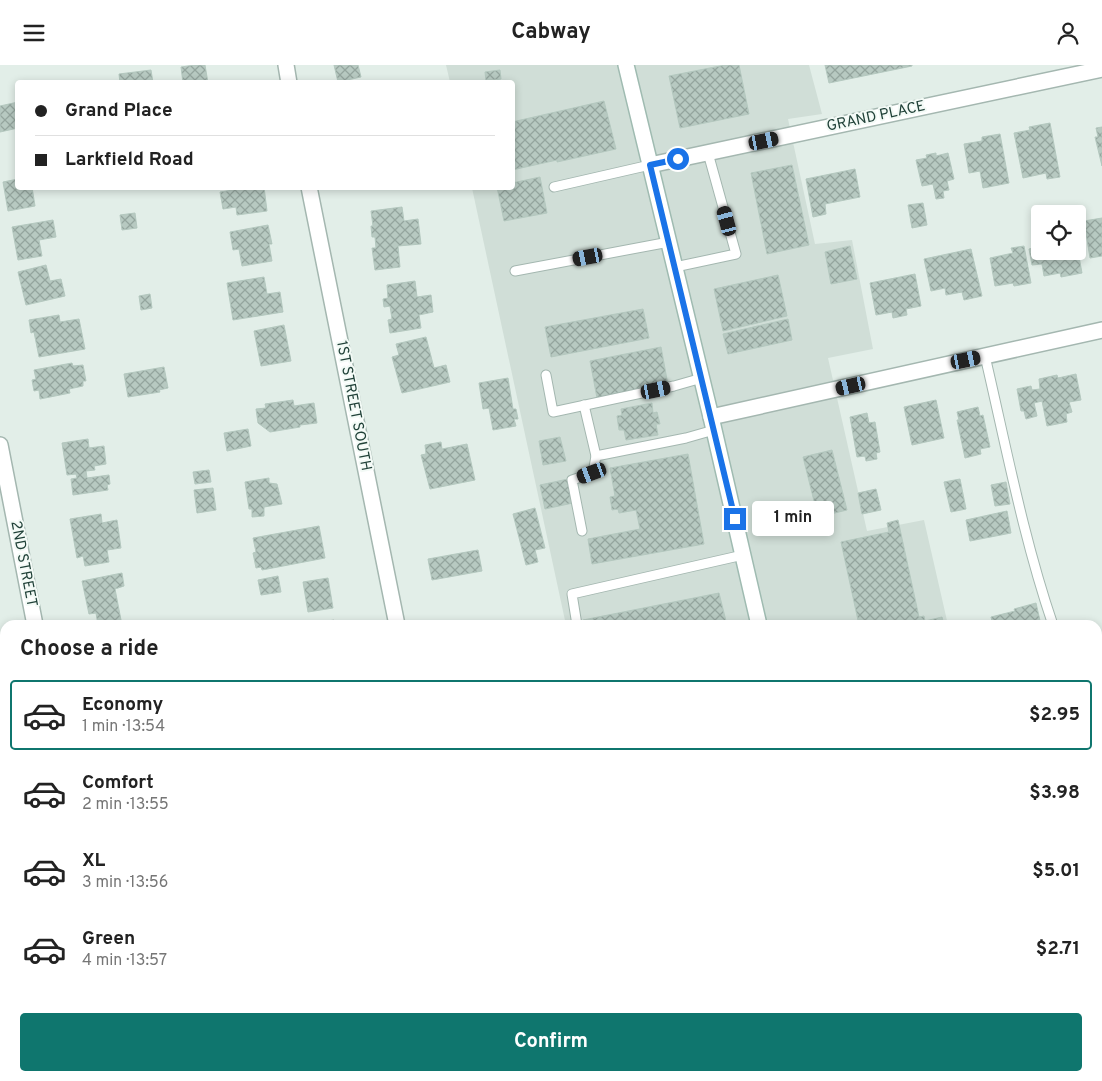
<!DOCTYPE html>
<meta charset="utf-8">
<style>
:root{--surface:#fff;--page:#f6f6f6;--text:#222;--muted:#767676;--line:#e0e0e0;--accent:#0f766e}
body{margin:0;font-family:Overpass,sans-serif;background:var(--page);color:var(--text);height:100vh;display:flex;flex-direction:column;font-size:19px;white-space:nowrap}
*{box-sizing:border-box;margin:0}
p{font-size:16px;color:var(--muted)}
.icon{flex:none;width:28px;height:28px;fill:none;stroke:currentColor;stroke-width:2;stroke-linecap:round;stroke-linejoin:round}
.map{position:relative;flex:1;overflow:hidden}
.details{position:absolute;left:0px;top:555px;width:1102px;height:461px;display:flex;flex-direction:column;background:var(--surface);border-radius:15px 15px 0 0;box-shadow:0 2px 8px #0003}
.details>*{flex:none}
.top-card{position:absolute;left:15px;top:15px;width:500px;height:110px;border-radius:5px;box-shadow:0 2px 8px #0003;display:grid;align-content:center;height:110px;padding:0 20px;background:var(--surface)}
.fabs{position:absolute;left:1031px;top:140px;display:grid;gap:10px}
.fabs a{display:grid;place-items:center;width:55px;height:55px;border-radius:5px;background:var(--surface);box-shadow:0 2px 8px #0003;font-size:25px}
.end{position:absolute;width:22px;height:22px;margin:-11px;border:6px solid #1a73e8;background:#fff;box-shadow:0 0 0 2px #fff}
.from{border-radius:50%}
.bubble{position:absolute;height:35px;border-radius:5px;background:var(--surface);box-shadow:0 2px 8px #0003;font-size:16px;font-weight:700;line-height:35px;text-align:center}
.car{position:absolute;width:15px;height:30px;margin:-15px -8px;border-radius:6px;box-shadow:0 0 4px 1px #0007;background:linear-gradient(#222 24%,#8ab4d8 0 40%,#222 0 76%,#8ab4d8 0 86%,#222 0)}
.top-card b{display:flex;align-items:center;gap:18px;height:48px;font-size:19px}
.top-card b+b{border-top:1px solid var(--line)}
.top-card i{width:12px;height:12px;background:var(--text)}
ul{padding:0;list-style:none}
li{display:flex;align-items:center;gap:15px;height:70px;margin:0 10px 8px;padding:0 10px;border:2px solid transparent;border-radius:5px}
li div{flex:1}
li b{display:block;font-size:19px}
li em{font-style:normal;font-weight:700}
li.current{border-color:var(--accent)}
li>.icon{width:45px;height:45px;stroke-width:1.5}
h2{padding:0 20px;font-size:22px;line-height:60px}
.button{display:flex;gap:10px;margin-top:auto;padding:10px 20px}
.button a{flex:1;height:58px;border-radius:5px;background:var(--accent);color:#fff;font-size:20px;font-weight:700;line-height:58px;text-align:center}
header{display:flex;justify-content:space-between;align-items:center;height:65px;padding:0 20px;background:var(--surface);font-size:22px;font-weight:700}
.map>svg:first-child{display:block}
.built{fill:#d0ded7}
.building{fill:url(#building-cross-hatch);stroke:#b4c8bf}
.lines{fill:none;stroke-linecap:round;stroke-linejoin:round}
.lane-casing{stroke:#a4b7b0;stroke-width:11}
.street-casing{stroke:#a4b7b0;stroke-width:18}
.secondary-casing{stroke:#9fbbb1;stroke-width:18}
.lane{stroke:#fff;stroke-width:9}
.street{stroke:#fff;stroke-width:15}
.secondary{stroke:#fff;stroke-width:15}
.route{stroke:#1a73e8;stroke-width:6}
.labels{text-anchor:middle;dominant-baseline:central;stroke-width:4;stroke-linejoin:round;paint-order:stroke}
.street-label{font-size:15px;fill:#204138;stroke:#f3faf6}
</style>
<header><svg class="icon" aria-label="menu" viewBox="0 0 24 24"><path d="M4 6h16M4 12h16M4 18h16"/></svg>Cabway<svg class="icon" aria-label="person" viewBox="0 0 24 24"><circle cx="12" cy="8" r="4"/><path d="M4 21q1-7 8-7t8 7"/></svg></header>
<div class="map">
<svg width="1102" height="1016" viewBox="0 0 1102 1016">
<defs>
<pattern id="building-cross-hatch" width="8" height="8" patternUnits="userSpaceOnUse" patternTransform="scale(1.25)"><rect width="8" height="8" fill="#b7c9c1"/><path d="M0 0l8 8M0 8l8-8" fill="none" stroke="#94a59e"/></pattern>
</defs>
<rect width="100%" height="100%" fill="#e2eee8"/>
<g class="built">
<polygon points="446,0 809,0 822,49 788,54 815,179 852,175 873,284 828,293 867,466 924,455 948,560 566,560 472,123 512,122 512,18 450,17"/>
<polygon points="1098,827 1102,849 1102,1016 664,1016 663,1011 1098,1011"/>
</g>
<g class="building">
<polygon points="195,0 205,0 208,18 183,18 181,2"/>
<polygon points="334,0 358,0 361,12 338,17"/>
<polygon points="725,0 739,0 749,49 680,63 669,11"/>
<polygon points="825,0 912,0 912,1 829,18"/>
<polygon points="151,5 153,18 120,18 119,9"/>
<polygon points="500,5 501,14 486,16 485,7"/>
<polygon points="604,36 616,84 557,97 557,95 512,105 512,57"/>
<polygon points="18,37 18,63 0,67 0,41"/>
<polygon points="1050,58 1060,112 1047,114 1046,108 1023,113 1014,68 1030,65 1029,62"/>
<polygon points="1102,62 1102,101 1095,72 1098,72 1096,63"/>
<polygon points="1000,69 1009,118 983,123 980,106 969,108 964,79 982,76 982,72"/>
<polygon points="936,88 936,91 948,88 954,114 947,116 949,125 943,126 944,133 936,134 933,119 922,121 916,95 927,93 926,90"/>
<polygon points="792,100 809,180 767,189 751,108"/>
<polygon points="855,104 860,132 825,139 826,149 813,152 806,114"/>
<polygon points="540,112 547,148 504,156 497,122 512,122 512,118"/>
<polygon points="18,114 18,122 32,122 35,141 8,146 3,117"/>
<polygon points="232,122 264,122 267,146 237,150 236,142 223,144 220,127 233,125"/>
<polygon points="923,138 927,160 912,163 908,140"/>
<polygon points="402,142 404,156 418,154 421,179 398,181 400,202 375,205 372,183 376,183 375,172 372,172 371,161 373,161 371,146"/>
<polygon points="135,148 137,163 122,165 120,150"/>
<polygon points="1102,153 1102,191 1090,193 1084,156"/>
<polygon points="53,155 56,172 39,175 42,191 18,195 12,162"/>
<polygon points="268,160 272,179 269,179 272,196 242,201 239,184 233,185 230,167"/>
<polygon points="850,181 857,214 831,219 825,187"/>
<polygon points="1024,181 1031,218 1014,221 1013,218 995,221 990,193 1013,188 1011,183"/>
<polygon points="1040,181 1040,186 1078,186 1082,208 1061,212 1060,208 1044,211 1042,199 1032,200 1029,184"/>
<polygon points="971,184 982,231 964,235 962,227 946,230 945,223 931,226 924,194"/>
<polygon points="46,200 50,216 61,214 65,231 26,240 18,207"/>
<polygon points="915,209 921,241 906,244 907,250 893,253 892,247 876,250 870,218"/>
<polygon points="778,210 787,251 723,266 714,224"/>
<polygon points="264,212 267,229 280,227 283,247 233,255 227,218"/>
<polygon points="415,216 417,232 431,230 433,247 419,250 421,263 390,268 388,255 392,254 390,241 384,242 383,234 388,233 387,220"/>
<polygon points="150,229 152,243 141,245 139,231"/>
<polygon points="643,244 649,273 551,292 545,262"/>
<polygon points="59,250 60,257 79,254 85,284 39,292 34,267 31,268 29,255"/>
<polygon points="788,254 792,275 728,289 723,269"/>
<polygon points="284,260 291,296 261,301 254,266"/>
<polygon points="426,272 434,303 446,300 450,317 402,328 392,292 399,290 396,279"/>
<polygon points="661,282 668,320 597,333 590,296"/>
<polygon points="72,298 73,301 83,300 86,316 83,316 83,321 69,324 70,328 40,334 39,325 34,326 32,315 36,314 34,305"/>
<polygon points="164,302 168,323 159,325 160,327 128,332 124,309"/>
<polygon points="1076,309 1081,335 1069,337 1072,347 1066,349 1067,357 1047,361 1042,336 1034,338 1037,351 1026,354 1024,346 1021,346 1017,324 1031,321 1032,325 1040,324 1039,314 1057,310 1058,313"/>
<polygon points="508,313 513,344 516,344 518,354 514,354 516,361 493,365 489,343 483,344 479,318"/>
<polygon points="293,335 294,341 314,338 317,358 300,360 300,362 270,367 258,358 256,344 266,343 265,339"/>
<polygon points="936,335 944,373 912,380 904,342"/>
<polygon points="652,338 653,348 657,347 660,359 656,359 658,370 626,375 624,365 619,365 617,351 622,350 621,344"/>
<polygon points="978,342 980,351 983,350 990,382 980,384 981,389 965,393 957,355 959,355 957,347"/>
<polygon points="867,348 869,358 875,357 880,387 876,388 877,394 866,396 865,391 857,392 850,352"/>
<polygon points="248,364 251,381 227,386 224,368"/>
<polygon points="560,372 566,396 543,400 539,376"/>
<polygon points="88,374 89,383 104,381 106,399 94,401 95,405 86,406 87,413 109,410 110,419 107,420 108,425 73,430 71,414 77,413 76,409 67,410 62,378"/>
<polygon points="441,377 442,384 467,379 475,415 430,424 421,390 426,389 425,380"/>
<polygon points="832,385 847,445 818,452 803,392"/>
<polygon points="688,389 704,479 592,499 588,474 640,464 636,445 619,448 618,444 612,445 610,432 615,431 610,403"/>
<polygon points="209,405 211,417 195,419 193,407"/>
<polygon points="269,413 269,418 277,419 282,439 264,442 264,451 252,452 252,444 249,444 245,417"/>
<polygon points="568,414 573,438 545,444 540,420"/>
<polygon points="960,414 966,444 951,447 944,417"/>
<polygon points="1006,417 1010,439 995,441 991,420"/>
<polygon points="213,423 216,445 197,448 194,425"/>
<polygon points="876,424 881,445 862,449 858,428"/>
<polygon points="535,443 545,483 535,485 538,497 526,500 513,449"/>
<polygon points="1007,446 1011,468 970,476 966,455"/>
<polygon points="101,449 102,458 117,455 121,483 107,485 109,497 85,501 83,491 77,493 70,454"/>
<polygon points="898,455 919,552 924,551 925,556 942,552 944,560 859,560 841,477 889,467 887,458"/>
<polygon points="319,461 325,493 262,505 261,502 256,503 253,488 256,487 253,473"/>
<polygon points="478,485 482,506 432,515 428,494"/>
<polygon points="122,508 124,521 115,524 121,555 98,560 96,548 89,549 82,516"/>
<polygon points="278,511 281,527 261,530 258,515"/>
<polygon points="328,513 333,543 308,547 303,517"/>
<polygon points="719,528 727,560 584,560 583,555"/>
<polygon points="1036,538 1041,560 993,560 991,552 1015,546 1014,544"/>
<polygon points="334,555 335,560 305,560"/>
<polygon points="5,665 5,705 0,706 0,666"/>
<polygon points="5,761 5,788 0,789 0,762"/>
<polygon points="0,894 5,894 5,918 0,919"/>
<polygon points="173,1011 204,1011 205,1016 177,1016 177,1014 174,1014"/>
<polygon points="401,1011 430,1011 431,1016 401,1016"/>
<polygon points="761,1011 821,1011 822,1016 762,1016"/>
<polygon points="964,1011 1035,1011 1036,1016 965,1016"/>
</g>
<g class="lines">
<g class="lane-casing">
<g id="lane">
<polyline points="554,122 650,100"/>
<polyline points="675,202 736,189 708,88"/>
<polyline points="515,206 669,177"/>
<path d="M985 291C1006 381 1023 472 1053 560"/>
<polyline points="546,310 553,347 674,321 702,313"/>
<polyline points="584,340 596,391"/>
<polyline points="582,466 572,415 593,408 596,391 686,373 714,365"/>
<polyline points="577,560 572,529 743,490"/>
<polyline points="1098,890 1102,889"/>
<polyline points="1098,999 1102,998"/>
<polyline points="712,1011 713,1016"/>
<polyline points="927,1011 928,1016"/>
<polyline points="1066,1016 1070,1011"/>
</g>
</g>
<g class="street-casing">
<g id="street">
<polyline points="286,0 289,18"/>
<polyline points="650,100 1102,4"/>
<polyline points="309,122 397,560"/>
<polyline points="711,352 1102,265"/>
<polyline points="0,380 35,560"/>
<polyline points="0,848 5,847"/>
<polyline points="125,1011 126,1016"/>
<polyline points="486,1011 487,1016"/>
</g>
</g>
<g class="secondary-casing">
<g id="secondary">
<polyline points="626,0 711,352 759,560"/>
<polyline points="862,1011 863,1016"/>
</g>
</g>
<use href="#lane" class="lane"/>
<use href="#street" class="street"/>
<use href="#secondary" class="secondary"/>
</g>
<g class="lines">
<polyline class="route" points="678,94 650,100 735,454"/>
</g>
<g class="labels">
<g class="street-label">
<text transform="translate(876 52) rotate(-12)">GRAND PLACE</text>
<text transform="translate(353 341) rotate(79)">1ST STREET SOUTH</text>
<text transform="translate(23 499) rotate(79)">2ND STREET</text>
</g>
</g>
</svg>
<div class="fabs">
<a><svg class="icon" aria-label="locate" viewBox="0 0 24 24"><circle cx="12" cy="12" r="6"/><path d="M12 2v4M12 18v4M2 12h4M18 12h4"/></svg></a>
</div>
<i class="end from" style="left:678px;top:94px"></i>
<i class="end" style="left:735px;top:454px"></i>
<div class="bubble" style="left:752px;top:436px;width:82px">1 min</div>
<i class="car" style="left:764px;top:76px;rotate:78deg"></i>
<i class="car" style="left:727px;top:156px;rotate:345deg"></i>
<i class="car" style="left:588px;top:192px;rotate:259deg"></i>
<i class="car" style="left:966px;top:295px;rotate:78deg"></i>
<i class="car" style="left:851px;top:321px;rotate:257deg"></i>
<i class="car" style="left:656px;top:325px;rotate:78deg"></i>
<i class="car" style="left:592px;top:408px;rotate:250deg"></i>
<div class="top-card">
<b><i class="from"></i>Grand Place</b>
<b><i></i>Larkfield Road</b>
</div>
<section class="details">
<h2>Choose a ride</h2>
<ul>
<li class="current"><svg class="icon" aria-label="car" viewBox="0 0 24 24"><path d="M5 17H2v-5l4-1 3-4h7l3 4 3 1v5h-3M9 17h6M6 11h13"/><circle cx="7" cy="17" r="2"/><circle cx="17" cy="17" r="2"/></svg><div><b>Economy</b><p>1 min · 13:54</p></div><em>$2.95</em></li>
<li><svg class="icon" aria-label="car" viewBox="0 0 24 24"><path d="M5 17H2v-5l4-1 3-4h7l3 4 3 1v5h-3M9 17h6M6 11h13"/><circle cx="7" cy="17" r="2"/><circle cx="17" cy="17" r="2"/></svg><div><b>Comfort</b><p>2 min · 13:55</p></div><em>$3.98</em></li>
<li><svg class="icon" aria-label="car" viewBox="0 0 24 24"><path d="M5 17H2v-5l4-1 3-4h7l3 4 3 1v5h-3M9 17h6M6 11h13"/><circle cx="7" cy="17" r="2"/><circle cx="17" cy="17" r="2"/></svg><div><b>XL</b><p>3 min · 13:56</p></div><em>$5.01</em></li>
<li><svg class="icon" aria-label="car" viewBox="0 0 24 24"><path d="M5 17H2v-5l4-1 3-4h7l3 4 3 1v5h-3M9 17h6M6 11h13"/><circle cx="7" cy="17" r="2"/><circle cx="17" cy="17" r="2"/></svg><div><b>Green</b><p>4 min · 13:57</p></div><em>$2.71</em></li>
</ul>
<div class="button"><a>Confirm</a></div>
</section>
</div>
